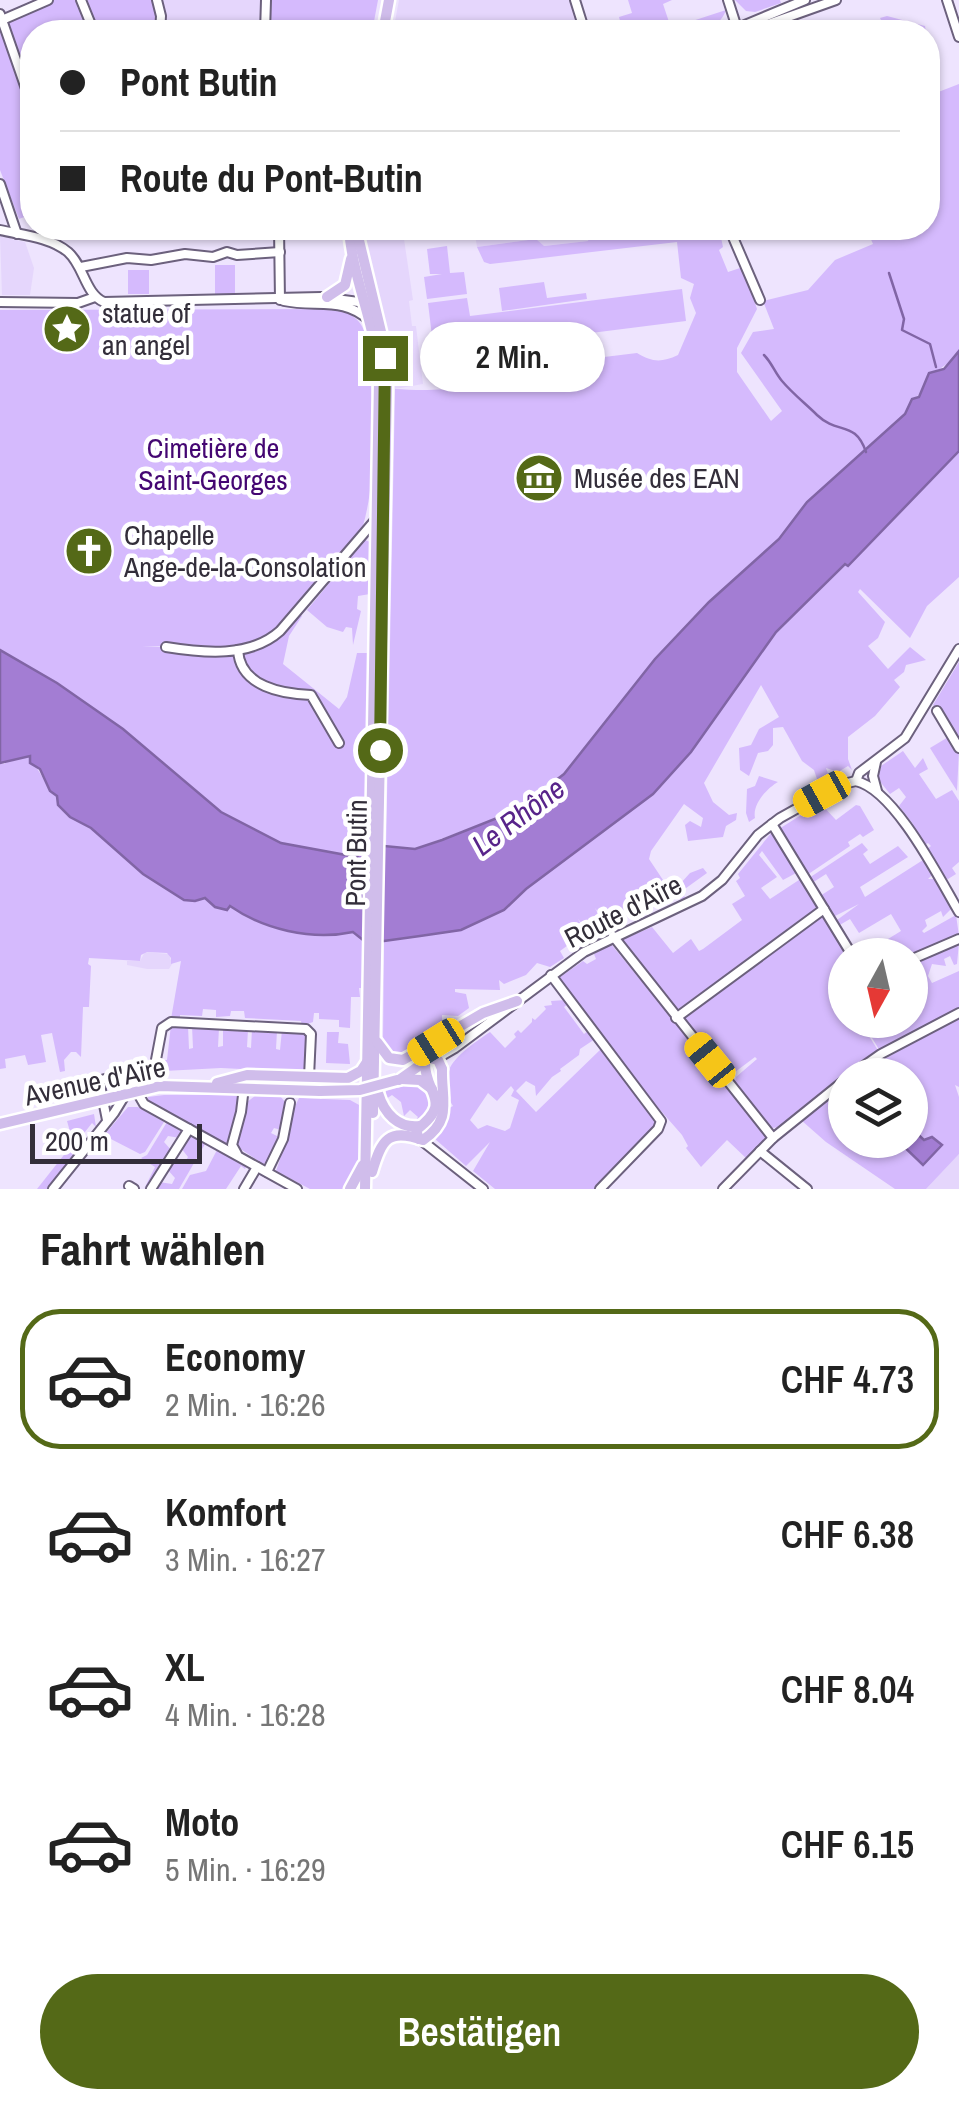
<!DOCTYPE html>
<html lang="de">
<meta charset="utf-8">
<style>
:root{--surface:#fff;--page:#f2f2f2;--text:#222;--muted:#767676;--line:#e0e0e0;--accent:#546917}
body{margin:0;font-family:"Archivo Narrow",sans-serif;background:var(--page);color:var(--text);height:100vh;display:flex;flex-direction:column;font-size:38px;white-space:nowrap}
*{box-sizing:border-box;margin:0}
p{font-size:32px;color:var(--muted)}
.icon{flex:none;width:55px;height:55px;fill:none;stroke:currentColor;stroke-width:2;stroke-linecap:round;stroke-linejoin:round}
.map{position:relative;height:1189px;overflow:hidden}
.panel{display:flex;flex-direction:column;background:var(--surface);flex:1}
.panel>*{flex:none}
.guide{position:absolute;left:20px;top:20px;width:920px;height:220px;border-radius:40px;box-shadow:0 2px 8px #0004;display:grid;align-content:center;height:220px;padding:0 40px;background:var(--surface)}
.needle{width:65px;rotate:188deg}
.tools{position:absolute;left:828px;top:938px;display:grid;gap:20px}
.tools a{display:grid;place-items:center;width:100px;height:100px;border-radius:50%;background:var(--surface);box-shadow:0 2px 8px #0004;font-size:50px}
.scale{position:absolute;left:30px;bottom:25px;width:172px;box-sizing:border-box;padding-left:10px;border:5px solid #332e3a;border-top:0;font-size:28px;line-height:35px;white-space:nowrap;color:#332e3a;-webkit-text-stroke:8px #fff;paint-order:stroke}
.end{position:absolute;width:45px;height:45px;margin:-22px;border:12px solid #546917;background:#fff;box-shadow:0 0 0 5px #fff}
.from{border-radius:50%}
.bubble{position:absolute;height:70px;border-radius:35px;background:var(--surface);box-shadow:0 2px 8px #0004;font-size:32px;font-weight:600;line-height:70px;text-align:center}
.car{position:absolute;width:30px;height:60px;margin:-30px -15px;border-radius:12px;box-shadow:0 0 8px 2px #0007;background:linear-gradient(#f5c518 24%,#345 0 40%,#f5c518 0 76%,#345 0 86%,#f5c518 0)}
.guide b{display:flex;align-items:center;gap:35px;height:95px;font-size:38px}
.guide b+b{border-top:2px solid var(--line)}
.guide i{width:25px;height:25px;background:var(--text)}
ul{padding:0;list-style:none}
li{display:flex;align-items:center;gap:30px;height:140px;margin:0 20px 15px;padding:0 20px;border:5px solid transparent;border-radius:40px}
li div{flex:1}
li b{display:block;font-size:38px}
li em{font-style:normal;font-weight:600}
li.current{border-color:var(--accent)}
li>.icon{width:90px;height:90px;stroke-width:1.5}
h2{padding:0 40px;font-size:45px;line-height:120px}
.cta{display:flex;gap:20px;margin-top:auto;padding:20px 40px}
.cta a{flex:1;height:115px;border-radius:60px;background:var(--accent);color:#fff;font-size:40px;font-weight:600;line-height:115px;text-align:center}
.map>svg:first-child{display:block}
.built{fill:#e5d6fc}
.green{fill:#d5bafd;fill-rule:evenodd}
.water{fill:#a37dd3;stroke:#8165a5;stroke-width:2.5}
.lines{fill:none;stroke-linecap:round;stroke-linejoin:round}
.stream{stroke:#8165a5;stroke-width:2.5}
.minor-casing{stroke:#6c617d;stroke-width:12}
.major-casing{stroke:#fff;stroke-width:15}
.minor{stroke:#fff;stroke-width:8}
.major{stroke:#d0bdeb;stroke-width:10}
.major-bridge-casing{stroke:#fff;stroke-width:15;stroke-linecap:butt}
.major-bridge{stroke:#d0bdeb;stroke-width:10}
.route{stroke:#546917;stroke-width:12}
.labels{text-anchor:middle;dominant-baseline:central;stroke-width:9;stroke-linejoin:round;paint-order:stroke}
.poi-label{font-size:28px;fill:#332e3a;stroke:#fff;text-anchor:start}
.park-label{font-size:28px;fill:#440672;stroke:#fff}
.street-label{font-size:28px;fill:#332e3a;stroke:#fff}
.water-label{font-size:30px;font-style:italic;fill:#58248a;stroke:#fff}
</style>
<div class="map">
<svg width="959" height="1189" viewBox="0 0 959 1189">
<rect width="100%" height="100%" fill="#eee4fe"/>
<g class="built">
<polygon points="162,0 261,0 261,32 165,32 166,14"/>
<polygon points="399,0 570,0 581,32 393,32"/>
<polygon points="365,228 462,228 408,234 404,239 413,300 409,301 412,326 416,326 423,384 395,389 366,255"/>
<polygon points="474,228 622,228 590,232 588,241 543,246 536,239 477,247"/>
<polygon points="0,236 25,242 34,268 30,295 2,295"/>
<polygon points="145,952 169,954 172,964 169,969 147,969 127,965 127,961 140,961"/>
<polygon points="959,1154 959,1189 926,1189 955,1158"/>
</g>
<g class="green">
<polygon points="54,0 79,0 81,5 77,8 83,8 93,32 32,32 32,100 5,21"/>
<polygon points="83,0 153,0 157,25 155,32 97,32"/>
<polygon points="270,0 378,0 372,32 272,32"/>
<path d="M628 0H672L663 4 671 28 726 10C715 43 657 33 629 32L627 27 622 28 619 17 632 13Z"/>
<polygon points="735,0 780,0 781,3 755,12 746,11"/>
<polygon points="887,16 925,26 926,32 887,32 880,18"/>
<polygon points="0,24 30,109 26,112 32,111 32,214 19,219 0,170"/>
<path d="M959 84V351C951 363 943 366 933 374 923 383 924 395 911 400L905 414 807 502 779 539 709 602 655 659 564 774 517 810 415 849 386 848 395 389C429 391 472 392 498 370L637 353C652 362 661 363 678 355L696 313 690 298 694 284 681 278 677 242 490 264 484 262 477 247 536 239 544 246 588 241 590 232 622 228H719L723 247 719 250 728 272 743 267 757 309 737 348V372L771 421 782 411 741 353 753 332 774 329 763 301 808 290 835 260 873 244 866 228H928V96Z"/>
<polygon points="447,246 450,273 464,272 467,294 427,299 424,277 442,274 430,274 427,249"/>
<rect x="215" y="265" width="20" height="29"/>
<rect x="128" y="270" width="21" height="24"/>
<polygon points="544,282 547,298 586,293 587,299 502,311 499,288"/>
<polygon points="682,289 686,321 434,353 428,303 467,298 470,316"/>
<path d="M333 309C352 311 364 322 367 341 373 397 379 475 362 529L275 633 244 647 142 646 251 652 278 637 299 614 302 616 289 636 283 664 339 709 347 697 357 653H369L365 840 357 857 281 843 221 812 123 729 57 683 0 650V310Z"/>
<polygon points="474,352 477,371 435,377 432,358"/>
<polygon points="959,451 959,577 927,606 910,638 860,589 858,592 885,622 878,638 868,646 888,669 910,647 926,660 906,665 904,672 894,680 900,687 875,716 848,737 848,759 852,770 848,766 838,772 826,768 831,782 820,788 814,770 802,761 783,727 773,728 773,745 768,751 758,753 749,776 740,770 739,748 751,745 759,729 779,717 761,685 704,783 713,802 729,815 737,813 736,820 726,826 723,837 688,841 685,825 690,821 701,827 703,818 684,804 651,851 649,859 667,886 673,881 680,884 690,873 703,868 707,873 682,891 685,898 681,900 675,889 662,894 664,902 659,905 648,890 640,894 641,899 638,900 635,894 627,898 630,906 620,912 615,907 601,916 595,908 599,916 584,926 578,919 582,926 565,938 569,943 575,940 560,951 564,958 550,967 537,963 526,975 504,984 499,980 500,990 455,989 455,992 466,994 469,1008 458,1016 442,1015 442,1035 404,1056 390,1053 383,1040 384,941 461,930 504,910 526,889 653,794 691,752 776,632 845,564 848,565"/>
<polygon points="365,540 370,542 370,594 358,596 357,609 361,611 353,645 352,628 346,627 343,632 327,627 307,610"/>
<polygon points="959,662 959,744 954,730 933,705"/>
<path d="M0 732 14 742 31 748 30 752 20 745V749C39 763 43 785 57 796L58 805 70 817 91 828 143 874 184 900 205 898 215 907C237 904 249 917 268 925 301 939 326 931 357 933L363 940V988H359L360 997H351L350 1028 339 1027V1020L319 1019V1013H314L313 1022 302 1026 301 1021 245 1018 244 1011H231L230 1016 216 1017V1010L203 1009 202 1016 180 1015V1019H171L181 961 171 964V958L167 953 147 952 141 955 140 961 89 958 88 964 91 966 89 1007H83L81 1057 76 1052H71L64 1060 65 1071 60 1072 52 1033 41 1035 46 1062 28 1065 25 1055 5 1059 6 1068 0 1069V763L5 764Z"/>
<polygon points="950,736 959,751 957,791 930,748"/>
<polygon points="903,751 915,768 923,758 928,769 919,774 936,799 952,790 959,801 959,862 952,868 956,874 948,879 944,878 926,850 931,846 928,843 923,846 910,827 913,824 899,806 906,797 899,788 890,794 878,779 881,766"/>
<path d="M759 776 778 782C769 787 752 803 755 818L749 822 746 813 747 789 755 786Z"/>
<polygon points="820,803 836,820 856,805 860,806 874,830 863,837 860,834 848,842 850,846 807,875 779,829"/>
<polygon points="772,832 798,872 783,880 762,851 759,855 777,877 761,888 770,899 802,878 817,903 817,910 677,1010 621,940 652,927 673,953 691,939 699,951 703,949 742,920 732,904 745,896 736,881 740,878 738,874"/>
<polygon points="862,843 868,850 863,854 870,864 898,846 908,857 860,887 865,897 923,860 933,874 928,879 935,879 952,908 943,917 941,911 925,920 927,926 922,931 924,933 956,915 959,936 910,957 862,955 901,931 891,914 859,933 850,919 838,926 837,920 859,904 833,917 820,896 834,887 826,874 812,883 809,878"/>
<polygon points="822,917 827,918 850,955 845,955 845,1020 859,1020 879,1052 831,1084 780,1127 772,1128 734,1085 736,1077 757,1059 755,1057 731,1075 725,1073 685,1022 685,1018"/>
<polygon points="959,942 957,964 954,965 950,956 944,959 946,966 932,964 928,976 932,983 959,971 959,1008 880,1051 861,1020 910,1020 910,963"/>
<polygon points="611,944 767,1134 766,1139 747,1159 727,1140 701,1167 686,1148 688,1146 682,1135 627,1072 560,982 560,977 583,961 587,964 596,959 594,954"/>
<path d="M565 1000 568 1004 564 1007 584 1034 589 1030 595 1039 580 1049 579 1055 560 1069 561 1071 552 1077 536 1096 535 1086 526 1081 516 1091 536 1112 601 1049 656 1118V1127L596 1189H495L473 1171 490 1142 466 1166 435 1139 449 1108 453 1106C431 1070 464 1050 490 1032L505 1048 516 1037 514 1034 518 1030 521 1033 532 1022V1018L535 1020 546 1009 544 1006 552 1005 551 1001ZM511 1086 514 1090 511 1096 519 1100 510 1128 505 1131 487 1125 478 1129 470 1120 488 1093 497 1101Z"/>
<polygon points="959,1016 959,1087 955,1085 959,1097 959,1154 926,1189 895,1189 826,1142 801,1120 845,1083 845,1140 897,1140 923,1164 924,1140 910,1127 910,1075 857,1075"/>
<polygon points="171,1025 188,1026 189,1049 193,1048 192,1026 219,1028 218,1047 223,1046 223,1028 248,1030 247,1047 251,1048 252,1029 277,1031 276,1049 280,1050 282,1030 304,1032 308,1037 306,1072 221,1068 164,1071 159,1068 160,1060 167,1060"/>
<polygon points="327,1032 339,1032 338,1043 348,1044 350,1064 326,1063"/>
<polygon points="418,1082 427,1088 434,1100 426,1119 413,1124 418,1117 410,1110 404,1116 401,1102 392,1095 386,1099 386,1091"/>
<polygon points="164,1095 240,1095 227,1144 148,1101 148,1097"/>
<polygon points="255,1096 281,1097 285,1102 281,1130 274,1128 271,1133 279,1137 269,1162 263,1164 236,1146 247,1102"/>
<path d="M299 1098 350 1100 361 1106C361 1134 366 1169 343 1189H310L276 1171C285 1148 289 1117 299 1098Z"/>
<polygon points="128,1107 138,1107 164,1122 145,1152 140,1154 107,1137 98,1150 94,1147"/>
<polygon points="94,1114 96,1127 92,1123 74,1146 67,1121"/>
<polygon points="167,1122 183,1133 180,1138 168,1136 164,1142 172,1151 144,1189 155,1167 141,1158 147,1155"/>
<polygon points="189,1135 205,1144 179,1189 155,1189 159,1182 172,1184 175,1178 167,1169 172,1161 184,1164 188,1157 181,1148"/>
<polygon points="71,1146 77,1152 48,1189 37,1189"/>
<polygon points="217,1150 246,1167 245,1169 241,1166 226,1189 182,1189 190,1175 206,1171"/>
</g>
<g class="water">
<path d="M959 351V451L848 566 845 564 776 632 691 752 653 794 526 889 504 910 461 930 420 936 384 941 363 940 353 932C311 941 263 929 230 906L227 910 215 907 205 898 195 901 184 900 143 874 91 828 70 817 58 805 57 796 50 791 40 769 30 763V756L0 763V650L57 683 123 729 221 812 281 843 357 857 364 844 415 849 442 840 517 810 564 774 655 659 709 602 779 539 807 502 905 414 912 399 919 397 929 373 944 369Z"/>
<polygon points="910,1127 924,1140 932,1137 942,1145 923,1165 897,1140 910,1140"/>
</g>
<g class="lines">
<g class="stream">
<polyline points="889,273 904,319 902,330 930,344 936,367"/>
<path d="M764 355C772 363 775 373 782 381 793 394 806 404 817 415 838 435 855 420 866 452"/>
</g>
<g class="minor-casing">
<g id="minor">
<polyline points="81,0 94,32"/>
<polyline points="157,0 161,16 160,32"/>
<polyline points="575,0 585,32"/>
<polyline points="728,0 737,28"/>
<polyline points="947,0 959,37"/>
<polyline points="0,14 32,106"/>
<polyline points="2,20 48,0"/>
<polyline points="265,32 266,0"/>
<polyline points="728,32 805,0"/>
<polyline points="746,32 836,0"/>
<polyline points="0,184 17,234"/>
<polyline points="279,228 280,300"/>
<polyline points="729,228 760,300"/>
<path d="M0 230C22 235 50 237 68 252 84 266 85 294 104 302L321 297 366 303"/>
<polyline points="81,267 127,258 151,260 185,254 213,257 227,252 237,255 280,252"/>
<path d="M284 301C316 308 344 296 370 321"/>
<polyline points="0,302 78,303 95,297"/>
<path d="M166 647C203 653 250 658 280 631L377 518"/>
<path d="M238 650C240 687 283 694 311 695L339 743"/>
<polyline points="937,711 959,748"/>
<polyline points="876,762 873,776 877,791"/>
<path d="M856 781C895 790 939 878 959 912"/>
<polyline points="856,781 859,773 905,738 959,649"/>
<polyline points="772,824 852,955"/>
<polyline points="613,936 773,1138"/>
<polyline points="910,960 959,939"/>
<polyline points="551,975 661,1121 658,1129 600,1189"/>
<polyline points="676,1018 824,909"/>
<polyline points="436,1059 455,1048 584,952 702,896 722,880 758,835 780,818 839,785 856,781"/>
<polyline points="126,1073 144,1104 297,1189"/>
<polyline points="851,1075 881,1054 959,1013"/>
<polyline points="99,1080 107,1120"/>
<polyline points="87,1084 155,1065 162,1028 171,1022 306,1029 311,1034 309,1077"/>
<polyline points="421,1140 483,1189"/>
<polyline points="760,1151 807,1189"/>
<polyline points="237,1154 232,1145 241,1112 244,1087"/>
<polyline points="267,1172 283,1139 290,1103"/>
<polyline points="129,1186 134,1189"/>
<polyline points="53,1189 114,1113 125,1095"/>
<polyline points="151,1189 189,1129"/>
<polyline points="244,1189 257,1167"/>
<polyline points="723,1189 773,1138 845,1080"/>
</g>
</g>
<g class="major-casing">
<g id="major">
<polyline points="383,32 389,0"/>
<path d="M349 228C352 280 378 328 379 381L365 1189"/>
<polyline points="356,228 383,340 387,386 373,1113"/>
<polyline points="327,297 345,285 351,259"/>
<polyline points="377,1042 389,1058 403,1060 483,1013 517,1001"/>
<polyline points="402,1079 420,1080 432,1089"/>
<polyline points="399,1080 430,1058 438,1060 442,1069"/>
<polyline points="217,1083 247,1075 348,1078 361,1071 367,1062"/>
<path d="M378 1093C384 1113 398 1129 420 1126"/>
<polyline points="0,1124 160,1086 320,1091"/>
<path d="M419 1139 416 1130C455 1101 424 1094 425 1062"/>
<path d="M372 1172C382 1139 388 1128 423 1140 453 1120 441 1099 442 1069"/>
<polyline points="350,1189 363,1165"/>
</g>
</g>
<use href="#minor" class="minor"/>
<use href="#major" class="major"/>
<g class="major-bridge-casing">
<polyline id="major-bridge" points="320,1091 360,1090 397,1080"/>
</g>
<use href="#major-bridge" class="major-bridge"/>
</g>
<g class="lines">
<polyline class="route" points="380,750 385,358"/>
</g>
<defs>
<g id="sight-disc" transform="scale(2.5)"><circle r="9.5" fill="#546917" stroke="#fff"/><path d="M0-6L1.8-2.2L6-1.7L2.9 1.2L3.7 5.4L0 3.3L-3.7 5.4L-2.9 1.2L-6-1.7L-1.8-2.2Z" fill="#fff"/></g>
<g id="museum-disc" transform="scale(2.5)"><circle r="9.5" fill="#546917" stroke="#fff"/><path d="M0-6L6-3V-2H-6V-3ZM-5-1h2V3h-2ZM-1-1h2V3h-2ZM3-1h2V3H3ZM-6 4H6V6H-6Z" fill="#fff"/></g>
<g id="church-disc" transform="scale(2.5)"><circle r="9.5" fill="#546917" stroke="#fff"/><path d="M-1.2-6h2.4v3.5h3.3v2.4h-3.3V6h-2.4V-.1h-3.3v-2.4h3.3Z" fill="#fff"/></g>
</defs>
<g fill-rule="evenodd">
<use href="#sight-disc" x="67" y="329"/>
<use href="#museum-disc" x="539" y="478"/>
<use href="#church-disc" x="89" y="551"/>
</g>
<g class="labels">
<g class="poi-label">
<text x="102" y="313">statue of<tspan x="102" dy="32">an angel</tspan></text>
<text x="574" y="478">Musée des EAN</text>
<text x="124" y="535">Chapelle<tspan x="124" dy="32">Ange-de-la-Consolation</tspan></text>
</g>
<g class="park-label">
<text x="213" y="448">Cimetière de<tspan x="213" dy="32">Saint-Georges</tspan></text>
</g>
<g class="street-label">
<text transform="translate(356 853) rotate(-89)">Pont Butin</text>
<text transform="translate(623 911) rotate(-27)">Route d'Aïre</text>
<text transform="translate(95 1081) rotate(-12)">Avenue d'Aïre</text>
</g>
<g class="water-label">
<text transform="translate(518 816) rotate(-37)">Le Rhône</text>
</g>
</g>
</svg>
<div class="tools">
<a><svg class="needle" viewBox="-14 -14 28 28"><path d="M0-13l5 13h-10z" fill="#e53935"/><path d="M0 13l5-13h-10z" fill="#767676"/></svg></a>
<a><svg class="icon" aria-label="layers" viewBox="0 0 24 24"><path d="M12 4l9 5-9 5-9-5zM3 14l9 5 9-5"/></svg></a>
</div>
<div class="scale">200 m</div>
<i class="end from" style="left:380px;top:750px"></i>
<i class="end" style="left:385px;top:358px"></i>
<div class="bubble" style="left:420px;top:322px;width:185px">2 Min.</div>
<i class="car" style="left:822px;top:794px;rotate:241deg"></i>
<i class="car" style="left:436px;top:1042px;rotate:238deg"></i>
<i class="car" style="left:710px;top:1060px;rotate:321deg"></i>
<div class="guide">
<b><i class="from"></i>Pont Butin</b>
<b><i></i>Route du Pont-Butin</b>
</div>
</div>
<section class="panel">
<h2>Fahrt wählen</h2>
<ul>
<li class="current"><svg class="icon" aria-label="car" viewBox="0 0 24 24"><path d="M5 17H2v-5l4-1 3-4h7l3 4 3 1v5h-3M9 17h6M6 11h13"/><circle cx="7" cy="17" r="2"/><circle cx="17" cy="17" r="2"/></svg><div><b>Economy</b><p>2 Min. · 16:26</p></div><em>CHF 4.73</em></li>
<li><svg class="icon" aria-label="car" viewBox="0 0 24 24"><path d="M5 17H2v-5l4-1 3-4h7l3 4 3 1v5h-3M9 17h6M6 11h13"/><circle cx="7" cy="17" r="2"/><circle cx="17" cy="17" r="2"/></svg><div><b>Komfort</b><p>3 Min. · 16:27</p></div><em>CHF 6.38</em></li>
<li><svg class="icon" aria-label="car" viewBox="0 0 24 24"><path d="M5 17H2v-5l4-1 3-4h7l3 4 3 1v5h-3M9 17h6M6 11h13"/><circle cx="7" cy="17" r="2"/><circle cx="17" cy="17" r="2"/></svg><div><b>XL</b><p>4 Min. · 16:28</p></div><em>CHF 8.04</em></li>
<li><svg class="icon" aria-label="car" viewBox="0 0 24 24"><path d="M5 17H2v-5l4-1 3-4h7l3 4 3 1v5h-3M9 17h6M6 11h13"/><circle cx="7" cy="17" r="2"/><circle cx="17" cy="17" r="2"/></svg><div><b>Moto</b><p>5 Min. · 16:29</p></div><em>CHF 6.15</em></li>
</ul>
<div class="cta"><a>Bestätigen</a></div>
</section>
